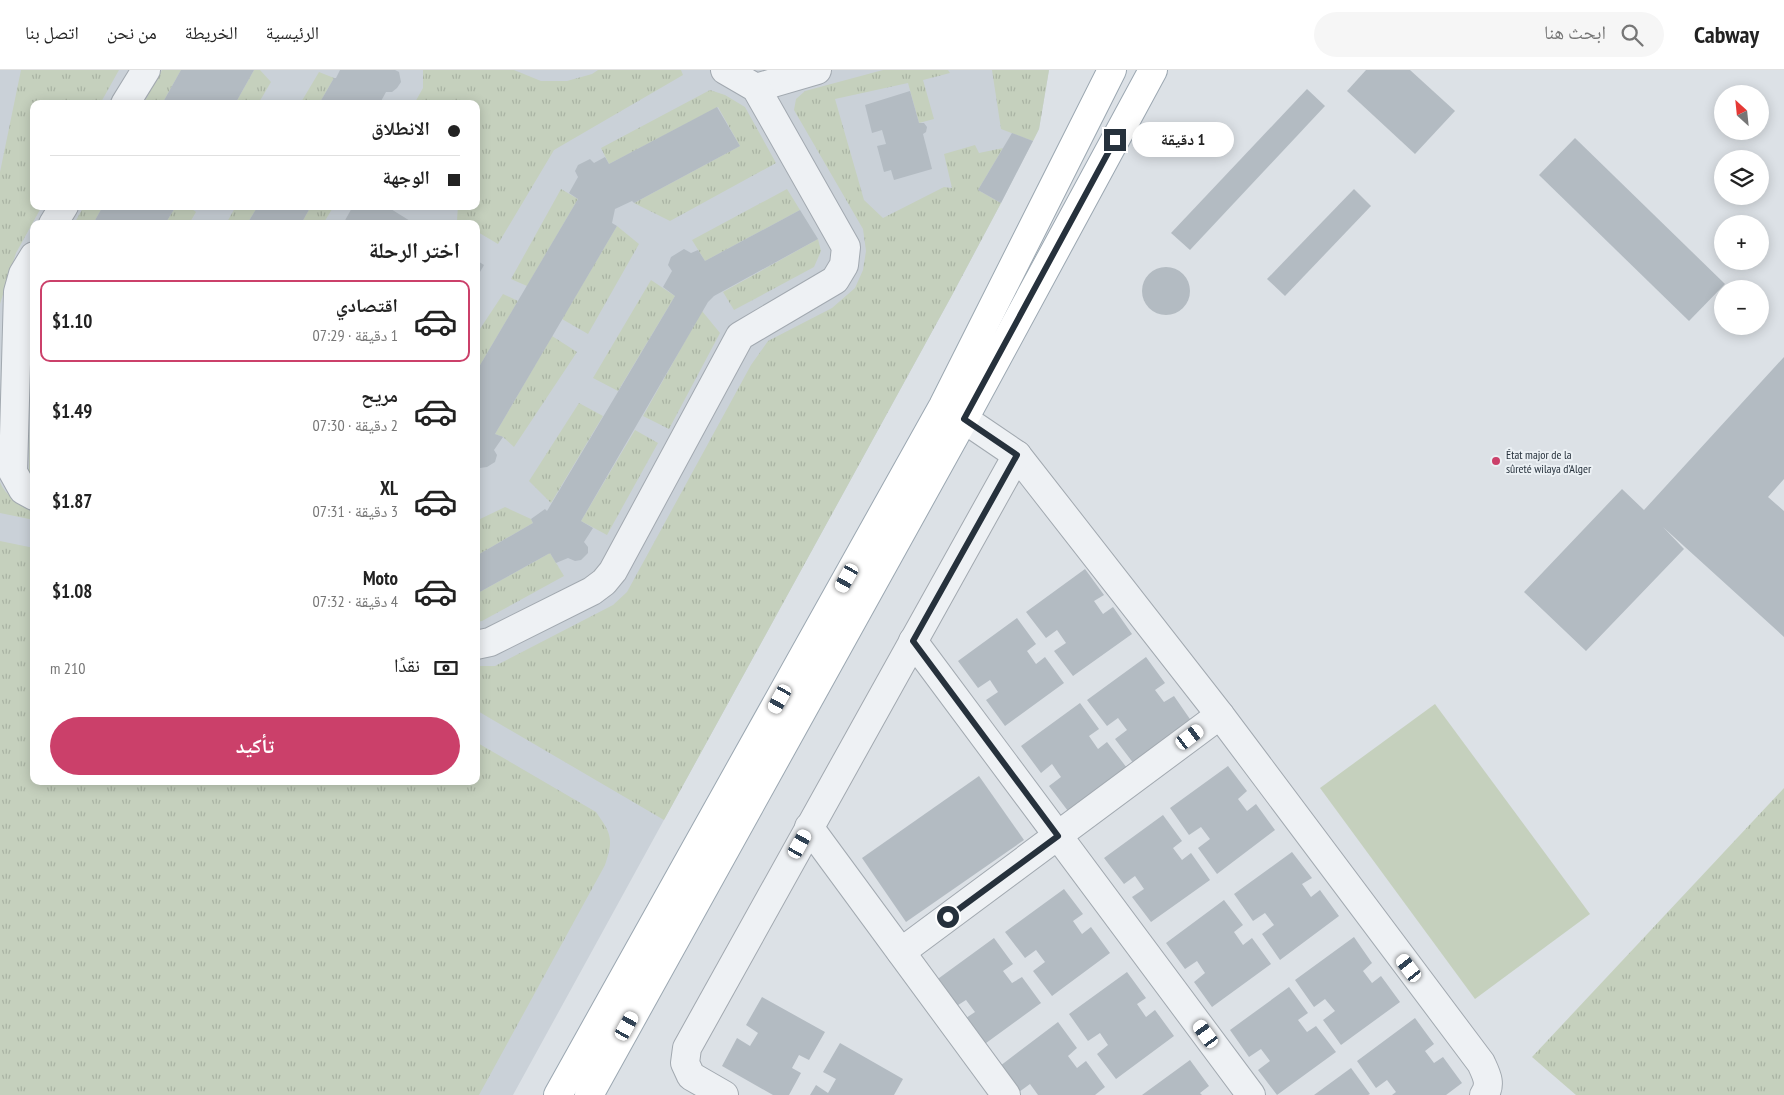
<!DOCTYPE html>
<html lang="ar">
<meta charset="utf-8">
<style>
:root{--surface:#fff;--page:#f6f6f6;--text:#222;--muted:#767676;--line:#e0e0e0;--accent:#cb406a}
body{margin:0;font-family:"PT Sans Narrow","Noto Naskh Arabic",sans-serif;background:var(--page);color:var(--text);direction:rtl;height:100vh;display:flex;flex-direction:column;font-size:19px;white-space:nowrap}
*{box-sizing:border-box;margin:0}
p{font-size:16px;color:var(--muted)}
.icon{flex:none;width:28px;height:28px;fill:none;stroke:currentColor;stroke-width:2;stroke-linecap:round;stroke-linejoin:round}
.map{position:relative;flex:1;overflow:hidden;direction:ltr}
.side{position:absolute;left:30px;top:150px;width:450px;height:565px;display:flex;flex-direction:column;background:var(--surface);border-radius:10px;box-shadow:0 2px 12px #0003;direction:rtl}
.side>*{flex:none}
.guide{position:absolute;left:30px;top:30px;width:450px;height:110px;border-radius:10px;box-shadow:0 2px 12px #0003;direction:rtl;display:grid;align-content:center;height:110px;padding:0 20px;background:var(--surface)}
.needle{width:32px;rotate:333deg}
.tools{position:absolute;left:1714px;top:15px;display:grid;gap:10px}
.tools a{display:grid;place-items:center;width:55px;height:55px;border-radius:50%;background:var(--surface);box-shadow:0 2px 12px #0003;font-size:25px}
.end{position:absolute;width:22px;height:22px;margin:-11px;border:6px solid #26313c;background:#fff;box-shadow:0 0 0 2px #fff}
.from{border-radius:50%}
.bubble{position:absolute;height:35px;border-radius:18px;background:var(--surface);box-shadow:0 2px 12px #0003;font-size:16px;font-weight:700;line-height:35px;text-align:center;direction:rtl}
.car{position:absolute;width:15px;height:30px;margin:-15px -8px;border-radius:6px;box-shadow:0 0 4px 1px #0007;background:linear-gradient(#fff 24%,#345 0 40%,#fff 0 76%,#345 0 86%,#fff 0)}
.guide b{display:flex;align-items:center;gap:18px;height:48px;font-size:19px}
.guide b+b{border-top:1px solid var(--line)}
.guide i{width:12px;height:12px;background:var(--text)}
ul{padding:0;list-style:none}
li{display:flex;align-items:center;gap:15px;height:82px;margin:0 10px 8px;padding:0 10px;border:2px solid transparent;border-radius:10px}
li div{flex:1}
li b{display:block;font-size:19px}
li em{font-style:normal;font-weight:700}
li.current{border-color:var(--accent)}
li>.icon{width:45px;height:45px;stroke-width:1.5}
h2{padding:0 20px;font-size:22px;line-height:60px}
.pay{display:flex;align-items:center;gap:12px;height:55px;padding:0 20px;font-size:19px}
.pay p{margin-inline-start:auto}
.cta{display:flex;gap:10px;margin-top:auto;padding:10px 20px}
.cta a{flex:1;height:58px;border-radius:30px;background:var(--accent);color:#fff;font-size:20px;font-weight:700;line-height:58px;text-align:center}
header{display:flex;align-items:center;gap:30px;box-sizing:border-box;height:70px;padding:0 25px;background:var(--surface);border-bottom:1px solid var(--line)}
header strong{font-size:24px}
nav{display:flex;gap:28px;margin-inline-start:auto;font-size:18px}
.search{width:350px;height:45px;background:var(--page);display:flex;align-items:center;gap:12px;box-sizing:border-box;padding:0 18px;border-radius:28px;color:var(--muted);font-size:19px}
.map>svg:first-child{display:block}
.built{fill:#cad1d8;fill-rule:evenodd}
.grass{fill:url(#grass-tufts)}
.pitch{fill:#c5d0bd}
.building{fill:#b3bbc2}
.lines{fill:none;stroke-linecap:round;stroke-linejoin:round}
.minor-casing{stroke:#a2a9b0;stroke-width:30}
.major-casing{stroke:#9ba7b1;stroke-width:30}
.minor{stroke:#eef1f4;stroke-width:28}
.major{stroke:#fff;stroke-width:28}
.route{stroke:#26313c;stroke-width:6}
.poi-dot{fill:#cb406a;stroke:#ebf0f4;stroke-width:2}
.labels{text-anchor:middle;dominant-baseline:central;stroke-width:4;stroke-linejoin:round;paint-order:stroke}
.poi-label{font-size:12px;fill:#26313c;stroke:#ebf0f4;text-anchor:start}
</style>
<header>
<strong>Cabway</strong>
<div class="search"><svg class="icon" aria-label="search" viewBox="0 0 24 24"><circle cx="10" cy="10" r="6"/><path d="M15 15l6 6"/></svg>ابحث هنا</div>
<nav><a>الرئيسية</a><a>الخريطة</a><a>من نحن</a><a>اتصل بنا</a></nav>
</header>
<div class="map">
<svg width="1784" height="1025" viewBox="0 0 1784 1025">
<defs>
<pattern id="grass-tufts" width="24" height="20" patternUnits="userSpaceOnUse" patternTransform="scale(1.25)"><rect width="24" height="20" fill="#c5d0bd"/><path d="M3 7l-1-3M5 7V3M7 7l1-3M15 17l-1-3M17 17v-4M19 17l1-3" fill="none" stroke="#a9b3a3"/></pattern>
</defs>
<rect width="100%" height="100%" fill="#dce1e6"/>
<path class="built" d="M0 0H1049L1039 59 1001 133 951 227 513 1025H0ZM34 34H476V136H34ZM34 154H476V711H34Z"/>
<g class="grass">
<polygon points="21,0 119,0 100,34 34,34 34,136 42,136 16,183 0,234 0,102"/>
<polygon points="162,0 181,0 162,34 143,34"/>
<polygon points="254,0 260,0 271,12 258,34 235,34"/>
<polygon points="423,0 514,0 541,11 567,11 592,4 598,0 681,0 683,5 554,80 498,174 476,161 476,154 463,154 457,150 458,136 476,136 476,34 414,34 423,18"/>
<polygon points="883,0 948,0 950,3 923,10 934,49 919,53 908,13 835,29 864,130 883,148 944,117 952,118 944,84 975,75 979,83 1003,78 978,120 1001,133 951,227 664,750 476,640 476,596 495,596 613,535 627,522 751,295 768,271 832,238 855,218 863,200 866,181 863,159 794,40 796,29 805,21"/>
<polygon points="992,0 1049,0 1039,59 1033,71 1001,59"/>
<polygon points="319,2 334,8 319,34 300,34"/>
<polygon points="710,20 725,25 745,37 776,93 670,151 634,133 740,76 718,37 609,94 601,78"/>
<polygon points="561,119 578,129 527,216 511,209"/>
<polygon points="787,119 800,140 705,191 692,170"/>
<polygon points="84,136 103,136 93,154 74,154"/>
<polygon points="176,136 188,136 196,142 189,154 165,154"/>
<polygon points="236,136 258,136 247,154 226,154"/>
<polygon points="311,136 334,136 323,154 301,154"/>
<polygon points="617,156 639,174 588,264 562,249"/>
<polygon points="818,169 821,181 814,197 734,240 723,222"/>
<polygon points="651,210 675,226 618,321 593,308"/>
<polygon points="503,224 518,231 476,302 476,265"/>
<polygon points="702,241 720,263 669,359 643,346"/>
<polygon points="32,261 34,261 34,407 29,402"/>
<polygon points="552,266 577,282 514,377 503,367 495,364"/>
<polygon points="579,333 603,346 551,433 529,411"/>
<polygon points="635,360 658,373 607,465 581,451"/>
<path d="M0 412C5 426 20 434 34 437V450L0 443Z"/>
<polygon points="505,437 531,449 533,453 476,486 476,451"/>
<path d="M0 471 34 478V711H476V672L596 742C611 763 614 769 605 795L479 1025H0Z"/>
<polygon points="550,483 564,506 482,551 476,552 476,524"/>
<polygon points="1784,718 1784,1025 1576,1025 1532,987"/>
</g>
<polygon class="pitch" points="1435,634 1590,844 1475,929 1320,718"/>
<g class="building">
<polygon points="181,0 254,0 235,34 162,34"/>
<polygon points="340,0 395,0 399,2 401,12 397,18 392,22 386,22 380,33 373,31 372,34 319,34 334,8 336,8"/>
<polygon points="1366,0 1410,0 1455,41 1415,84 1347,21"/>
<polygon points="1307,19 1325,36 1190,180 1171,163"/>
<polygon points="910,21 919,53 924,53 927,57 926,62 923,64 932,99 894,110 891,100 884,102 877,76 886,74 882,60 872,63 865,35"/>
<polygon points="717,37 740,76 634,133 632,131 615,139 612,153 617,156 495,364 503,367 494,380 497,385 495,392 487,397 480,398 476,396 476,302 578,129 569,123 578,107 575,101 578,95 590,89 594,93 605,87 609,94"/>
<polygon points="1012,63 1033,71 1001,133 978,120"/>
<polygon points="1575,68 1725,214 1689,251 1539,105"/>
<polygon points="1354,119 1371,136 1285,226 1267,209"/>
<polygon points="103,136 176,136 165,154 93,154"/>
<polygon points="258,136 311,136 301,154 247,154"/>
<polygon points="353,136 386,136 415,154 343,154"/>
<polygon points="800,140 818,169 714,226 708,232 581,451 593,458 584,472 588,477 588,483 581,490 575,491 568,488 556,493 550,483 476,524 476,486 533,453 531,449 545,439 547,441 675,226 663,217 672,201 668,195 671,187 684,179 691,183 698,180 705,191"/>
<polygon points="476,190 484,195 476,209"/>
<circle cx="1166" cy="221" r="24"/>
<polygon points="1784,287 1784,409 1768,427 1784,441 1784,567 1663,457 1684,479 1586,581 1524,522 1622,419 1644,440"/>
<polygon points="1085,499 1104,525 1094,531 1103,544 1113,537 1132,564 1073,606 1054,581 1066,573 1057,560 1046,568 1026,542"/>
<polygon points="1017,548 1036,574 1027,581 1036,594 1045,587 1064,613 1005,656 986,630 998,622 990,610 978,618 958,591"/>
<polygon points="1146,587 1165,613 1155,620 1164,632 1174,626 1192,652 1134,694 1115,669 1127,660 1118,648 1107,656 1087,630"/>
<polygon points="1080,633 1099,659 1089,666 1098,679 1107,672 1127,698 1068,741 1049,716 1061,707 1052,694 1041,703 1021,676"/>
<polygon points="1228,696 1247,721 1238,729 1247,741 1256,734 1275,760 1217,804 1198,778 1210,769 1201,757 1189,765 1170,738"/>
<polygon points="979,706 1024,770 906,852 862,788"/>
<polygon points="1163,745 1182,771 1173,778 1182,790 1191,783 1210,810 1151,852 1132,827 1144,819 1135,806 1124,814 1104,788"/>
<polygon points="1292,782 1312,808 1302,814 1311,827 1320,820 1339,846 1280,890 1262,864 1274,855 1265,843 1253,851 1234,824"/>
<polygon points="1064,819 1083,844 1073,851 1082,864 1091,857 1110,883 1052,926 1033,901 1045,892 1036,880 1025,888 1005,862"/>
<polygon points="1224,830 1243,855 1234,862 1243,875 1252,868 1271,894 1212,937 1194,912 1205,903 1197,891 1185,899 1166,873"/>
<polygon points="1354,867 1372,893 1363,901 1372,913 1381,906 1400,932 1341,975 1323,950 1335,941 1325,929 1314,937 1295,910"/>
<polygon points="994,868 1013,894 1003,901 1012,913 1022,907 1041,933 982,976 963,950 975,942 966,930 955,937 935,911"/>
<polygon points="1127,902 1146,928 1137,934 1146,947 1155,940 1174,966 1116,1009 1097,984 1108,975 1100,963 1088,971 1069,944"/>
<polygon points="1289,917 1308,943 1298,950 1307,962 1316,956 1336,982 1277,1025 1258,1000 1270,991 1261,979 1249,987 1230,960"/>
<polygon points="762,927 825,962 809,990 799,985 792,998 801,1003 789,1025 773,1025 722,996 737,968 750,976 758,963 746,955"/>
<polygon points="1415,948 1434,974 1425,981 1434,993 1443,987 1462,1013 1446,1025 1392,1025 1396,1022 1387,1010 1376,1018 1357,991"/>
<polygon points="1058,952 1077,978 1068,986 1077,998 1086,991 1105,1017 1095,1025 1038,1025 1030,1014 1019,1022 1000,996"/>
<polygon points="840,973 903,1009 894,1025 810,1025 816,1015 828,1023 836,1009 823,1002"/>
<polygon points="1190,990 1209,1016 1200,1023 1202,1025 1142,1025"/>
<polygon points="1351,998 1370,1024 1368,1025 1314,1025"/>
</g>
<g class="lines">
<g class="minor-casing">
<g id="minor">
<polyline points="756,18 817,0"/>
<polyline points="125,34 146,0"/>
<polyline points="53,154 64,136"/>
<polyline points="34,186 23,204 18,222 13,402 23,420 34,426"/>
<path d="M964 349 1017 385 1220 645 1481 993C1486 1004 1492 1014 1484 1025"/>
<polyline points="913,571 1251,1025"/>
<polyline points="476,575 490,572 592,521 604,512 613,501 740,266 835,210 844,195 846,177 756,18 725,0"/>
<polyline points="809,757 1006,1025"/>
<polyline points="901,882 1220,645"/>
<polyline points="724,1025 691,1006 685,993 687,978 1017,385"/>
</g>
</g>
<g class="major-casing">
<g id="major">
<polyline points="558,1025 943,336 1112,0"/>
<polyline points="589,1025 964,349 1153,0"/>
</g>
</g>
<use href="#minor" class="minor"/>
<use href="#major" class="major"/>
</g>
<g class="lines">
<polyline class="route" points="948,847 1058,766 913,571 1017,385 964,349 1115,70"/>
</g>
<circle class="poi-dot" cx="1496" cy="391" r="5"/>
<g class="labels">
<g class="poi-label">
<text x="1506" y="384">État major de la<tspan x="1506" dy="14">sûreté wilaya d’Alger</tspan></text>
</g>
</g>
</svg>
<div class="tools">
<a><svg class="needle" viewBox="-14 -14 28 28"><path d="M0-13l5 13h-10z" fill="#e53935"/><path d="M0 13l5-13h-10z" fill="#767676"/></svg></a>
<a><svg class="icon" aria-label="layers" viewBox="0 0 24 24"><path d="M12 4l9 5-9 5-9-5zM3 14l9 5 9-5"/></svg></a>
<a>+</a>
<a>−</a>
</div>
<i class="end from" style="left:948px;top:847px"></i>
<i class="end" style="left:1115px;top:70px"></i>
<div class="bubble" style="left:1132px;top:52px;width:102px">1 دقيقة</div>
<i class="car" style="left:847px;top:508px;rotate:209deg"></i>
<i class="car" style="left:780px;top:629px;rotate:209deg"></i>
<i class="car" style="left:1190px;top:667px;rotate:53deg"></i>
<i class="car" style="left:800px;top:774px;rotate:29deg"></i>
<i class="car" style="left:1409px;top:898px;rotate:323deg"></i>
<i class="car" style="left:627px;top:956px;rotate:29deg"></i>
<i class="car" style="left:1206px;top:964px;rotate:324deg"></i>
<div class="guide">
<b><i class="from"></i>الانطلاق</b>
<b><i></i>الوجهة</b>
</div>
<section class="side">
<h2>اختر الرحلة</h2>
<ul>
<li class="current"><svg class="icon" aria-label="car" viewBox="0 0 24 24"><path d="M5 17H2v-5l4-1 3-4h7l3 4 3 1v5h-3M9 17h6M6 11h13"/><circle cx="7" cy="17" r="2"/><circle cx="17" cy="17" r="2"/></svg><div><b>اقتصادي</b><p>1 دقيقة · 07:29</p></div><em>$1.10</em></li>
<li><svg class="icon" aria-label="car" viewBox="0 0 24 24"><path d="M5 17H2v-5l4-1 3-4h7l3 4 3 1v5h-3M9 17h6M6 11h13"/><circle cx="7" cy="17" r="2"/><circle cx="17" cy="17" r="2"/></svg><div><b>مريح</b><p>2 دقيقة · 07:30</p></div><em>$1.49</em></li>
<li><svg class="icon" aria-label="car" viewBox="0 0 24 24"><path d="M5 17H2v-5l4-1 3-4h7l3 4 3 1v5h-3M9 17h6M6 11h13"/><circle cx="7" cy="17" r="2"/><circle cx="17" cy="17" r="2"/></svg><div><b>XL</b><p>3 دقيقة · 07:31</p></div><em>$1.87</em></li>
<li><svg class="icon" aria-label="car" viewBox="0 0 24 24"><path d="M5 17H2v-5l4-1 3-4h7l3 4 3 1v5h-3M9 17h6M6 11h13"/><circle cx="7" cy="17" r="2"/><circle cx="17" cy="17" r="2"/></svg><div><b>Moto</b><p>4 دقيقة · 07:32</p></div><em>$1.08</em></li>
</ul>
<div class="pay"><svg class="icon" aria-label="cash" viewBox="0 0 24 24"><path d="M3 7h18v10H3z"/><circle cx="12" cy="12" r="2"/></svg>نقدًا<p>210 m</p></div>
<div class="cta"><a>تأكيد</a></div>
</section>
</div>
